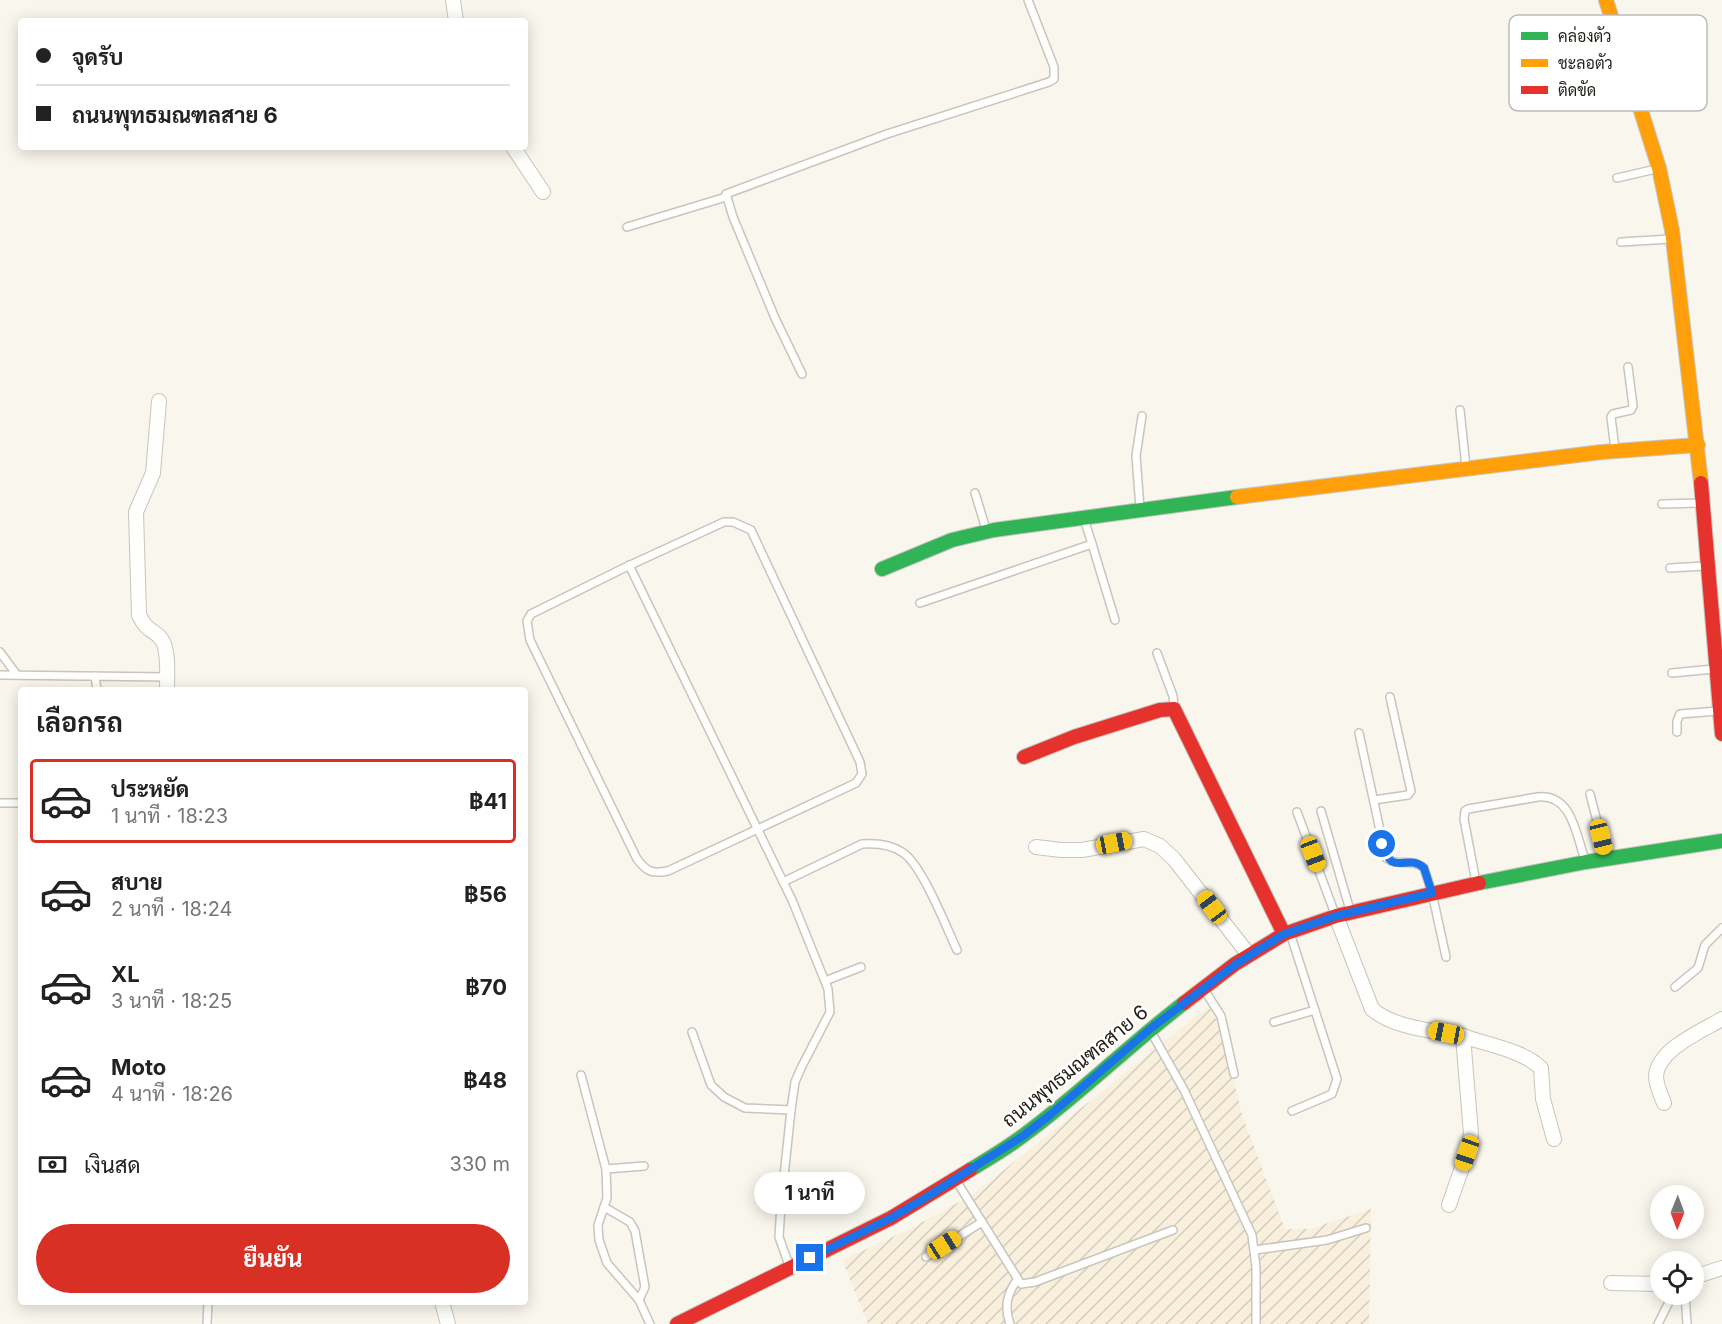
<!DOCTYPE html>
<html lang="th">
<meta charset="utf-8">
<style>
:root{--surface:#fff;--page:#f2f2f2;--text:#222;--muted:#767676;--line:#e0e0e0;--accent:#d93025}
body{margin:0;font-family:Inter,Sarabun,sans-serif;background:var(--page);color:var(--text);height:100vh;display:flex;flex-direction:column;font-size:22px;white-space:nowrap}
*{box-sizing:border-box;margin:0}
p{font-size:20px;color:var(--muted)}
.icon{flex:none;width:33px;height:33px;fill:none;stroke:currentColor;stroke-width:2;stroke-linecap:round;stroke-linejoin:round}
.map{position:relative;flex:1;overflow:hidden}
.sheet{position:absolute;left:18px;top:687px;width:510px;height:618px;display:flex;flex-direction:column;background:var(--surface);border-radius:6px;box-shadow:0 3px 15px #0003}
.sheet>*{flex:none}
.top-card{position:absolute;left:18px;top:18px;width:510px;height:132px;border-radius:6px;box-shadow:0 3px 15px #0003;display:grid;align-content:center;height:132px;padding:0 18px;background:var(--surface)}
.needle{width:39px;rotate:181deg}
.buttons{position:absolute;left:1650px;top:1185px;display:grid;gap:12px}
.buttons a{display:grid;place-items:center;width:54px;height:54px;border-radius:50%;background:var(--surface);box-shadow:0 3px 15px #0003;font-size:30px}
.end{position:absolute;width:27px;height:27px;margin:-14px;border:8px solid #1a73e8;background:#fff;box-shadow:0 0 0 3px #fff}
.from{border-radius:50%}
.bubble{position:absolute;height:42px;border-radius:21px;background:var(--surface);box-shadow:0 3px 15px #0003;font-size:20px;font-weight:700;line-height:42px;text-align:center}
.car{position:absolute;width:18px;height:36px;margin:-18px -9px;border-radius:8px;box-shadow:0 0 4px 2px #0007;background:linear-gradient(#f5c518 24%,#345 0 40%,#f5c518 0 76%,#345 0 86%,#f5c518 0)}
.top-card b{display:flex;align-items:center;gap:21px;height:57px;font-size:22px}
.top-card b+b{border-top:2px solid var(--line)}
.top-card i{width:15px;height:15px;background:var(--text)}
ul{padding:0;list-style:none}
li{display:flex;align-items:center;gap:18px;height:84px;margin:0 12px 9px;padding:0 6px;border:3px solid transparent;border-radius:6px}
li div{flex:1}
li b{display:block;font-size:22px}
li em{font-style:normal;font-weight:700}
li.on{border-color:var(--accent)}
li>.icon{width:54px;height:54px;stroke-width:1.5}
h2{padding:0 18px;font-size:27px;line-height:72px}
.pay{display:flex;align-items:center;gap:15px;height:66px;padding:0 18px;font-size:22px}
.pay p{margin-inline-start:auto}
.primary-button{display:flex;gap:12px;margin-top:auto;padding:12px 18px}
.primary-button a{flex:1;height:69px;border-radius:36px;background:var(--accent);color:#fff;font-size:24px;font-weight:700;line-height:69px;text-align:center}
.map>svg:first-child{display:block}
.industrial{fill:url(#industrial-furrows)}
.lines{fill:none;stroke-linecap:round;stroke-linejoin:round}
.lane-casing{stroke:#c8c5be;stroke-width:10}
.street-casing{stroke:#c8c5be;stroke-width:16}
.fast-casing{stroke:#c8c5be;stroke-width:16}
.slow-casing{stroke:#c8c5be;stroke-width:16}
.jam-casing{stroke:#c8c5be;stroke-width:16}
.lane{stroke:#fefefc;stroke-width:7}
.street{stroke:#fefefc;stroke-width:14}
.fast{stroke:#30b455;stroke-width:14}
.slow{stroke:#ff9f0a;stroke-width:14}
.jam{stroke:#e5322d;stroke-width:14}
.route{stroke:#1a73e8;stroke-width:8}
.labels{text-anchor:middle;dominant-baseline:central;stroke-width:4.5;stroke-linejoin:round;paint-order:stroke}
.street-label{font-size:20px;fill:#221f17;stroke:#fff}
.key{fill:#fff;stroke:#bdbcb9;stroke-width:1.5}
.key-label{font-size:16px;fill:#221f17}
</style>
<div class="map">
<svg width="1722" height="1324" viewBox="0 0 1722 1324">
<defs>
<pattern id="industrial-furrows" width="10" height="10" patternUnits="userSpaceOnUse" patternTransform="scale(1.5)"><rect width="10" height="10" fill="#f8f0dd"/><path d="M-1 1l2-2M0 10L10 0M9 11l2-2" fill="none" stroke="#d4cdbd"/></pattern>
</defs>
<rect width="100%" height="100%" fill="#f9f6ed"/>
<polygon class="industrial" points="1215,1001 1242,1115 1285,1229 1310,1229 1371,1209 1369,1324 868,1324 842,1260 906,1231 974,1194"/>
<g class="lines">
<g class="lane-casing">
<g id="lane">
<polyline points="1617,178 1656,169"/>
<polyline points="627,227 726,197"/>
<polyline points="1621,242 1670,239"/>
<polyline points="802,374 775,318 733,217 726,194 887,134 1049,82 1054,79 1054,67 1028,0"/>
<polyline points="1460,410 1466,467"/>
<polyline points="1615,449 1611,417 1613,414 1631,410 1633,406 1628,367"/>
<polyline points="975,493 986,529"/>
<polyline points="1662,504 1700,503"/>
<polyline points="1140,508 1136,456 1142,416"/>
<path d="M724 522H733L751 530 860 762 862 774 856 783 668 871C652 874 647 872 637 859L530 640 527 621 531 614 626 567Z"/>
<polyline points="1092,544 1115,620"/>
<polyline points="629,565 792,900 828,989 830,1012 801,1068 795,1082 791,1110 781,1205 779,1237 789,1265"/>
<polyline points="1670,568 1705,566"/>
<polyline points="920,603 1092,544 1084,519"/>
<polyline points="0,652 17,675"/>
<polyline points="1157,653 1173,696 1174,706"/>
<polyline points="1672,673 1714,669"/>
<polyline points="0,675 167,677"/>
<polyline points="95,676 97,690"/>
<polyline points="1677,732 1677,721 1680,714 1718,711"/>
<path d="M1359 733 1386 858C1397 867 1413 858 1424 868L1432 893 1446 957"/>
<polyline points="1590,794 1606,856"/>
<polyline points="1374,800 1408,795 1411,791 1390,697"/>
<polyline points="0,803 21,803"/>
<polyline points="1321,811 1350,910"/>
<polyline points="1297,812 1335,914"/>
<path d="M783 882 862 844C876 843 890 844 902 852 922 864 946 927 957 950"/>
<path d="M1476 882 1464 819 1465 811 1468 809 1538 797C1572 794 1576 834 1585 860"/>
<polyline points="1290,933 1337,1079 1332,1094 1292,1111"/>
<polyline points="825,981 861,967"/>
<polyline points="1675,987 1698,968 1705,945 1722,928"/>
<polyline points="1205,991 1221,1016 1234,1074"/>
<polyline points="1274,1022 1315,1010"/>
<polyline points="1150,1030 1184,1090 1252,1235 1256,1267 1256,1324"/>
<polyline points="692,1032 711,1085 724,1097 745,1108 791,1110"/>
<polyline points="581,1075 606,1169 607,1198 598,1225 599,1240 607,1263 639,1300 650,1324"/>
<polyline points="606,1169 644,1166"/>
<polyline points="957,1182 1021,1284 1035,1282 1173,1230"/>
<polyline points="604,1207 630,1222 635,1231 645,1287 639,1300"/>
<polyline points="1255,1250 1327,1240 1366,1228"/>
<polyline points="926,1257 982,1222"/>
<polyline points="1685,1294 1687,1324"/>
<polyline points="207,1324 208,1302"/>
<path d="M1010 1324C1004 1307 1007 1294 1017 1280"/>
<polyline points="1658,1324 1670,1300 1676,1294"/>
</g>
</g>
<g class="street-casing">
<g id="street">
<polyline points="453,0 456,21"/>
<polyline points="513,147 543,192"/>
<path d="M159 401 153 473 136 512 139 615C147 633 155 629 162 640 169 650 167 678 167 690"/>
<polyline points="1036,847 1061,850 1082,850 1144,839 1160,846 1174,859 1249,955"/>
<path d="M1336 916 1372 1009C1393 1028 1435 1031 1463 1036L1471 1134 1467 1153 1449 1205"/>
<path d="M1463 1036C1488 1045 1522 1050 1541 1068L1543 1099 1554 1139"/>
<path d="M1664 1103C1661 1095 1656 1085 1656 1076 1658 1049 1702 1031 1722 1019"/>
<polyline points="1694,1277 1722,1268"/>
<polyline points="1611,1283 1660,1284"/>
<polyline points="442,1302 448,1324"/>
</g>
</g>
<g class="fast-casing">
<g id="fast">
<polyline points="882,569 952,540 994,530 1237,497"/>
<polyline points="1479,883 1586,862 1722,841"/>
<path d="M970 1170C988 1159 1007 1148 1024 1135 1080 1094 1129 1045 1184 1003"/>
</g>
</g>
<g class="slow-casing">
<g id="slow">
<polyline points="1606,0 1659,168 1672,230 1701,483"/>
<polyline points="1237,497 1602,452 1698,445"/>
</g>
</g>
<g class="jam-casing">
<g id="jam">
<polyline points="1701,483 1722,734"/>
<polyline points="1024,757 1074,737 1160,710 1174,709 1284,934"/>
<polyline points="1184,1003 1235,964 1284,934 1336,916 1479,883"/>
<polyline points="677,1324 891,1218 970,1170"/>
</g>
</g>
<use href="#lane" class="lane"/>
<use href="#street" class="street"/>
<use href="#fast" class="fast"/>
<use href="#slow" class="slow"/>
<use href="#jam" class="jam"/>
</g>
<g class="lines">
<path class="route" d="M810 1258 891 1218 925 1198 1023 1136 1050 1115 1150 1029 1236 964 1284 934 1336 916 1432 893 1424 868C1407 852 1392 879 1382 844"/>
</g>
<g class="labels">
<g class="street-label">
<text transform="translate(1075 1066) rotate(-39)">ถนนพุทธมณฑลสาย 6</text>
</g>
</g>
<rect x="1509" y="15" width="198" height="96" rx="9" class="key"/>
<rect x="1521" y="32" width="27" height="8" fill="#30b455"/>
<rect x="1521" y="59" width="27" height="8" fill="#ff9f0a"/>
<rect x="1521" y="86" width="27" height="8" fill="#e5322d"/>
<g class="key-label">
<text x="1558" y="42">คล่องตัว</text>
<text x="1558" y="69">ชะลอตัว</text>
<text x="1558" y="96">ติดขัด</text>
</g>
</svg>
<div class="buttons">
<a><svg class="needle" viewBox="-14 -14 28 28"><path d="M0-13l5 13h-10z" fill="#e53935"/><path d="M0 13l5-13h-10z" fill="#767676"/></svg></a>
<a><svg class="icon" aria-label="locate" viewBox="0 0 24 24"><circle cx="12" cy="12" r="6"/><path d="M12 2v4M12 18v4M2 12h4M18 12h4"/></svg></a>
</div>
<i class="end from" style="left:1382px;top:844px"></i>
<i class="end" style="left:810px;top:1258px"></i>
<div class="bubble" style="left:754px;top:1172px;width:111px">1 นาที</div>
<i class="car" style="left:1601px;top:837px;rotate:166deg"></i>
<i class="car" style="left:1114px;top:843px;rotate:79deg"></i>
<i class="car" style="left:1313px;top:854px;rotate:159deg"></i>
<i class="car" style="left:1212px;top:907px;rotate:323deg"></i>
<i class="car" style="left:1446px;top:1033px;rotate:281deg"></i>
<i class="car" style="left:1467px;top:1153px;rotate:199deg"></i>
<i class="car" style="left:944px;top:1245px;rotate:58deg"></i>
<div class="top-card">
<b><i class="from"></i>จุดรับ</b>
<b><i></i>ถนนพุทธมณฑลสาย 6</b>
</div>
<section class="sheet">
<h2>เลือกรถ</h2>
<ul>
<li class="on"><svg class="icon" aria-label="car" viewBox="0 0 24 24"><path d="M5 17H2v-5l4-1 3-4h7l3 4 3 1v5h-3M9 17h6M6 11h13"/><circle cx="7" cy="17" r="2"/><circle cx="17" cy="17" r="2"/></svg><div><b>ประหยัด</b><p>1 นาที · 18:23</p></div><em>฿41</em></li>
<li><svg class="icon" aria-label="car" viewBox="0 0 24 24"><path d="M5 17H2v-5l4-1 3-4h7l3 4 3 1v5h-3M9 17h6M6 11h13"/><circle cx="7" cy="17" r="2"/><circle cx="17" cy="17" r="2"/></svg><div><b>สบาย</b><p>2 นาที · 18:24</p></div><em>฿56</em></li>
<li><svg class="icon" aria-label="car" viewBox="0 0 24 24"><path d="M5 17H2v-5l4-1 3-4h7l3 4 3 1v5h-3M9 17h6M6 11h13"/><circle cx="7" cy="17" r="2"/><circle cx="17" cy="17" r="2"/></svg><div><b>XL</b><p>3 นาที · 18:25</p></div><em>฿70</em></li>
<li><svg class="icon" aria-label="car" viewBox="0 0 24 24"><path d="M5 17H2v-5l4-1 3-4h7l3 4 3 1v5h-3M9 17h6M6 11h13"/><circle cx="7" cy="17" r="2"/><circle cx="17" cy="17" r="2"/></svg><div><b>Moto</b><p>4 นาที · 18:26</p></div><em>฿48</em></li>
</ul>
<div class="pay"><svg class="icon" aria-label="cash" viewBox="0 0 24 24"><path d="M3 7h18v10H3z"/><circle cx="12" cy="12" r="2"/></svg>เงินสด<p>330 m</p></div>
<div class="primary-button"><a>ยืนยัน</a></div>
</section>
</div>
